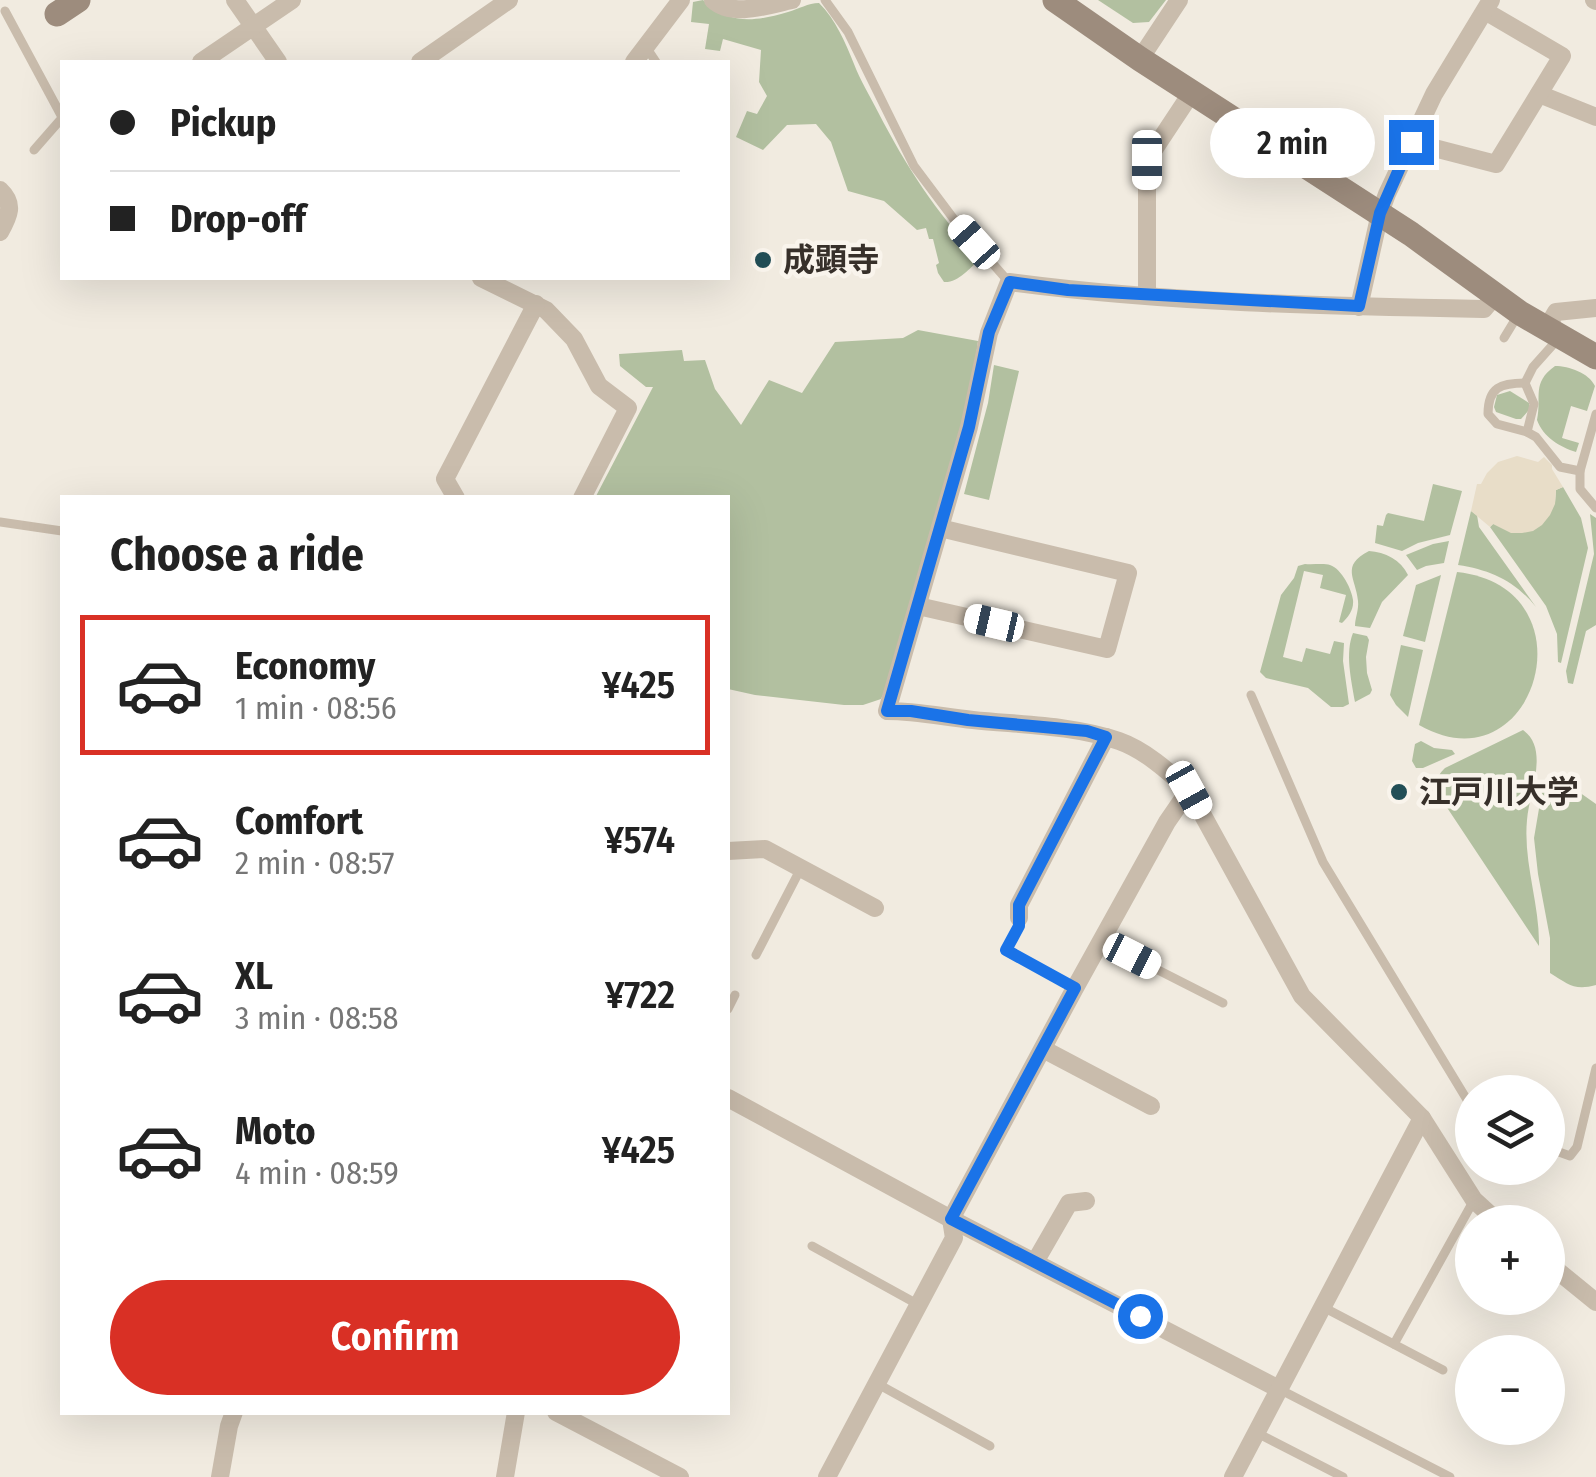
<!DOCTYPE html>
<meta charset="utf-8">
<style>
:root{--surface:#fff;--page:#f6f6f6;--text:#222;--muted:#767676;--line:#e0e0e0;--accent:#d93025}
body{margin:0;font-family:"Fira Sans Condensed","Noto Sans JP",sans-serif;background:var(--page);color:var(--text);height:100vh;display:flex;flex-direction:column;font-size:38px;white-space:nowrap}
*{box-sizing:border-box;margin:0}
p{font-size:32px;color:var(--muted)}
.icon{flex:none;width:55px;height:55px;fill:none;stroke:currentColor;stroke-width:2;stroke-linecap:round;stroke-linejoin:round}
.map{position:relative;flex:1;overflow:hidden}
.details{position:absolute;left:60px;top:495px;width:670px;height:920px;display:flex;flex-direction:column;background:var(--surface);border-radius:0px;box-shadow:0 10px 40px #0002}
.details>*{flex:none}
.banner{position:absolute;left:60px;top:60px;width:670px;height:220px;border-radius:0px;box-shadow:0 10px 40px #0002;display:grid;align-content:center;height:220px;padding:0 50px;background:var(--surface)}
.tools{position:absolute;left:1455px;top:1075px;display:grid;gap:20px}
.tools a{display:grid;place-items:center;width:110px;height:110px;border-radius:50%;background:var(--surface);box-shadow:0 10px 40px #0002;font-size:50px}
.end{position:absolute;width:45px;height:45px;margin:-22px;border:12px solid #1a73e8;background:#fff;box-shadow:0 0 0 5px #fff}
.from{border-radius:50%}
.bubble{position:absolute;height:70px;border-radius:35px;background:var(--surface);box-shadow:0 10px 40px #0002;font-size:32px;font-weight:600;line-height:70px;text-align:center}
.car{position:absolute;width:30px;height:60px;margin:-30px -15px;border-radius:12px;box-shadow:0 0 8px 2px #0007;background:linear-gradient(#fff 24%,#345 0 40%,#fff 0 76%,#345 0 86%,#fff 0)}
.banner b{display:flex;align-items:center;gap:35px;height:95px;font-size:38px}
.banner b+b{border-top:2px solid var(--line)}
.banner i{width:25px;height:25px;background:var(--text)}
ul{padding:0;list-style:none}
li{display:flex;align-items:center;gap:30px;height:140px;margin:0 20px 15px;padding:0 30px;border:5px solid transparent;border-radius:0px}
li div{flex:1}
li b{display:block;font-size:38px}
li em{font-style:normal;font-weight:600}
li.active{border-color:var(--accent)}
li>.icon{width:90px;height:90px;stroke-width:1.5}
h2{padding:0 50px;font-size:45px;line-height:120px}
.button{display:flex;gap:20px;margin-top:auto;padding:20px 50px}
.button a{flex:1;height:115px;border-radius:60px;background:var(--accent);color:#fff;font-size:40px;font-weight:600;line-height:115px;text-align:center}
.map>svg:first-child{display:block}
.green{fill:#b2c0a0}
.plaza{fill:#e8ddc8}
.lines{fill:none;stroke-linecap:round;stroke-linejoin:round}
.lane{stroke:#c9bcac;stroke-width:9}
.street{stroke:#c9bcac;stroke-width:18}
.secondary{stroke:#9d8c7d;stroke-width:25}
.route{stroke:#1a73e8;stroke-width:12}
.poi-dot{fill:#224e56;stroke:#f9f4ec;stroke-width:4}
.labels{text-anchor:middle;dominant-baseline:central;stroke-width:9;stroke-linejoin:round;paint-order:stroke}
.poi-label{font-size:32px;font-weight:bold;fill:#37302a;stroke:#f9f4ec;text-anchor:start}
</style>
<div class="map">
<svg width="1596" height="1477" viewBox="0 0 1596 1477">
<rect width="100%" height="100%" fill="#f1ebe0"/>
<g class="green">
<path d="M703 0C731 25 753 22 788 12 799 9 808 3 819 3 836 20 845 42 854 64 860 80 870 96 878 112 907 168 937 214 980 259 970 268 958 283 944 282L938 273 936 265 939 263 933 239H929L926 228 917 230 884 201 848 191 831 142 816 124 787 125 763 150 736 137 747 111 757 114 767 96 759 82 761 50 723 39 720 51 705 49 709 24 691 22 693 2Z"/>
<polygon points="1098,0 1166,0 1149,22 1133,23"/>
<polygon points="918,330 978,341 971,394 896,668 881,699 863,705 844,705 755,695 728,689 728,498 595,498 653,387 646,387 620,366 619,354 682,350 684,361 705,360 715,389 741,425 769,380 802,393 835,342 903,338"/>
<polygon points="994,365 1019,371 989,500 964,494 988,403"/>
<path d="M1555 366C1569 366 1589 373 1595 386L1587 411 1571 406 1562 438 1579 443 1576 452C1560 447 1543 437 1537 420 1542 397 1531 383 1555 366Z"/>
<polygon points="1510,391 1529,403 1529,410 1521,419 1516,419 1496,412 1494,407 1497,395"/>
<polygon points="1433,484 1462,491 1450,535 1418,543 1402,551 1375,543 1377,525 1383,526 1386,515 1388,513 1424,521"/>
<polygon points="1563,487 1581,518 1588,548 1561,663 1558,662 1557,634 1546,606 1490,527 1493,524 1555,503 1556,490"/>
<path d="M1471 511 1477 515 1479 527 1484 534 1536 607C1515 581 1491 570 1458 565Z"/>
<polygon points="1590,514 1596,518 1596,625 1586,631 1573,684 1568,683 1566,671 1594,554"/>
<polygon points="1449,541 1444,563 1426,566 1417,570 1406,555 1433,544"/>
<path d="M1369 551C1385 552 1401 560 1408 575L1382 602 1370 628 1355 626C1355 618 1359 610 1358 601 1356 578 1340 566 1369 551Z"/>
<path d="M1305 564C1312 565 1324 563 1330 565 1342 569 1352 590 1353 600 1354 610 1348 617 1342 623L1339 622 1346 595 1320 588 1323 575 1304 571 1283 657 1302 662 1306 648 1330 654 1334 641 1344 643 1343 661 1349 704 1343 707H1331L1308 688 1266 678 1260 672 1281 595 1294 578 1298 566Z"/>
<path d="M1457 572C1596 587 1536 792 1419 725Z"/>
<polygon points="1441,575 1425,642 1403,636 1416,585"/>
<path d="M1353 633 1367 636 1369 640 1366 657 1367 673 1372 690 1370 694 1355 702C1351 679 1345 653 1353 633Z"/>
<polygon points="1401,645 1423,650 1408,717 1396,705 1390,695"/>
<path d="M1523 730C1550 749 1529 793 1527 820 1523 863 1540 904 1539 946L1440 797C1437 785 1435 777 1445 768Z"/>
<polygon points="1421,741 1434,748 1452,750 1455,754 1423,768 1416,768 1412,761 1415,744"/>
<path d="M1550 776 1559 778 1596 804V985C1574 991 1568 984 1550 973V938L1538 874 1534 838 1542 791 1544 782Z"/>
</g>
<polygon class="plaza" points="1517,456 1538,462 1544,457 1552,465 1552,469 1563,487 1556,490 1555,504 1550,515 1542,525 1533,531 1522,533 1511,533 1493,524 1490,527 1471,511 1477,484 1481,484 1487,473 1498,462"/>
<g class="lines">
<g class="lane">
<polyline points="825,0 848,32 914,166 956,222 1008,281"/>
<polyline points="5,11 62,117"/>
<polyline points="646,47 656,62"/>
<polyline points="34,150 62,118"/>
<polyline points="1504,338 1518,315"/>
<polyline points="1558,339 1533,367 1525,383 1534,404 1527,432 1536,437 1560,467 1580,471"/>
<path d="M1525 383C1501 383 1488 387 1488 414L1497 424 1527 432"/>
<polyline points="1596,414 1580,471 1580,489 1596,508"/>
<polyline points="0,522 62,531"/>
<polyline points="1251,695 1323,862 1472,1108"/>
<polyline points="1019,918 1019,927 1006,950 1074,987"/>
<polyline points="1101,941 1223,1003"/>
<polyline points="756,955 801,868"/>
<polyline points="728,1009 735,995"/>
<polyline points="1548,1148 1570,1156 1577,1147 1596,1068"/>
<polyline points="812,1246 919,1305"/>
<polyline points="1323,1307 1443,1370"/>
<polyline points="1394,1344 1474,1200"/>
<polyline points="876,1383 990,1446"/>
<polyline points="1279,1389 1450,1477"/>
<polyline points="1257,1433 1343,1477"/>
</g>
<g class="street">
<polyline points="235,0 278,62"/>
<path d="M713 0C733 18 768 5 792 0"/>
<polyline points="1594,0 1596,1"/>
<polyline points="1140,59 1179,0"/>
<polyline points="201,62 292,0"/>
<polyline points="420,62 509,0"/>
<polyline points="634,62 681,0"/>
<polyline points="1539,94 1596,117"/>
<polyline points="1411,142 1496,164 1562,56 1485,11"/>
<path d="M0 190C15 204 9 216 0 232"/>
<polyline points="481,278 546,310 574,339 599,386 628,408 582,498"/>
<polyline points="1147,295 1147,160 1192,92"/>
<path d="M1495 296 1484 309C1326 306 1166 303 1009 282L989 333 969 427 887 711C916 711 944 717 973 720 1021 725 1073 725 1119 741 1145 750 1169 772 1189 790L1302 996 1422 1118 1474 1200 1498 1222"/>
<polyline points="1359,307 1380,213 1387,194 1434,94 1491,0"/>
<polyline points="1546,329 1556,312 1596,308"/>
<polyline points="456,498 445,479 536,304"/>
<polyline points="918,606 1107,649 1128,573 940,528"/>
<polyline points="728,851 765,849 875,908"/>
<polyline points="1019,918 1019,905 1106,737"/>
<polyline points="1043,1049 1151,1106"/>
<polyline points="728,1098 951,1219 1279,1389"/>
<polyline points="1035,1262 1069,1203 1086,1201"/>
<polyline points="1548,1263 1596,1302"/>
<polyline points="556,1412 680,1477"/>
<polyline points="220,1477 229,1426 234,1412"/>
<polyline points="505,1477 516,1412"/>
<polyline points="827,1477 954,1238 951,1219 1075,988 1167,822 1189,790"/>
<polyline points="1233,1477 1422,1118"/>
</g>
<g class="secondary">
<polyline points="1055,0 1140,59 1411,234 1520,313 1596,357"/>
<polyline points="57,14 78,0"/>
</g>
</g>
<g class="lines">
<polyline class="route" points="1140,1316 951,1219 1075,988 1006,950 1019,926 1019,905 1106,737 1087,731 968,720 911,711 887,711 969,427 989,332 1010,282 1068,290 1359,306 1380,213 1411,142"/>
</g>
<g class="poi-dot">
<circle cx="763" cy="260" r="10"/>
<circle cx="1399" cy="792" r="10"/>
</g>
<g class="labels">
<g class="poi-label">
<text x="783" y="260">成顕寺</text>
<text x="1419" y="792">江戸川大学</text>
</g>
</g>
</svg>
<div class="tools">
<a><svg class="icon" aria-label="layers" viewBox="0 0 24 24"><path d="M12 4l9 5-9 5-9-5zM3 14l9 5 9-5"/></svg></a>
<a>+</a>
<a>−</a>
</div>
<i class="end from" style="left:1140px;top:1316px"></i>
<i class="end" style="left:1411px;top:142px"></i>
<div class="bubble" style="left:1210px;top:108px;width:165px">2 min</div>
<i class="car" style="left:1147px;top:160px;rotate:180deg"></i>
<i class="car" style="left:974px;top:242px;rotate:318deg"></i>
<i class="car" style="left:994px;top:623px;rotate:283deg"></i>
<i class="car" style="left:1189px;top:790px;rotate:151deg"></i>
<i class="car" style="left:1132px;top:956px;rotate:117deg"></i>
<div class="banner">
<b><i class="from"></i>Pickup</b>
<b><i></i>Drop-off</b>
</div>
<section class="details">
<h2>Choose a ride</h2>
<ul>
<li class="active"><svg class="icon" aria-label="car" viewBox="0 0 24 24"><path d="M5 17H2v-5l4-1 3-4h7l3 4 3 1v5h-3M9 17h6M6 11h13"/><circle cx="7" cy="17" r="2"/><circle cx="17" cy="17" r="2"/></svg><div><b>Economy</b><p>1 min · 08:56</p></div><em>¥425</em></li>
<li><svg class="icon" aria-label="car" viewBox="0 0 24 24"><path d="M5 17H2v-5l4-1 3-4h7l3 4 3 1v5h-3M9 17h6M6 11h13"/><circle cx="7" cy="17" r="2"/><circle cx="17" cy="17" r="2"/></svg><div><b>Comfort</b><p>2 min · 08:57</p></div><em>¥574</em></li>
<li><svg class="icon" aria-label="car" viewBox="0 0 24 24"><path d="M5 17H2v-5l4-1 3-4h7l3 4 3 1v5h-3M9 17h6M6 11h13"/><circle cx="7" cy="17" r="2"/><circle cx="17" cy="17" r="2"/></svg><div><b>XL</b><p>3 min · 08:58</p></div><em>¥722</em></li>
<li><svg class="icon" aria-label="car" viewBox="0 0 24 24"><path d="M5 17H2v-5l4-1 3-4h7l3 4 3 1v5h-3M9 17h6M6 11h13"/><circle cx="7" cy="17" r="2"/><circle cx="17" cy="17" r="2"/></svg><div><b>Moto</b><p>4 min · 08:59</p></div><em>¥425</em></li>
</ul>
<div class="button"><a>Confirm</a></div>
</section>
</div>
